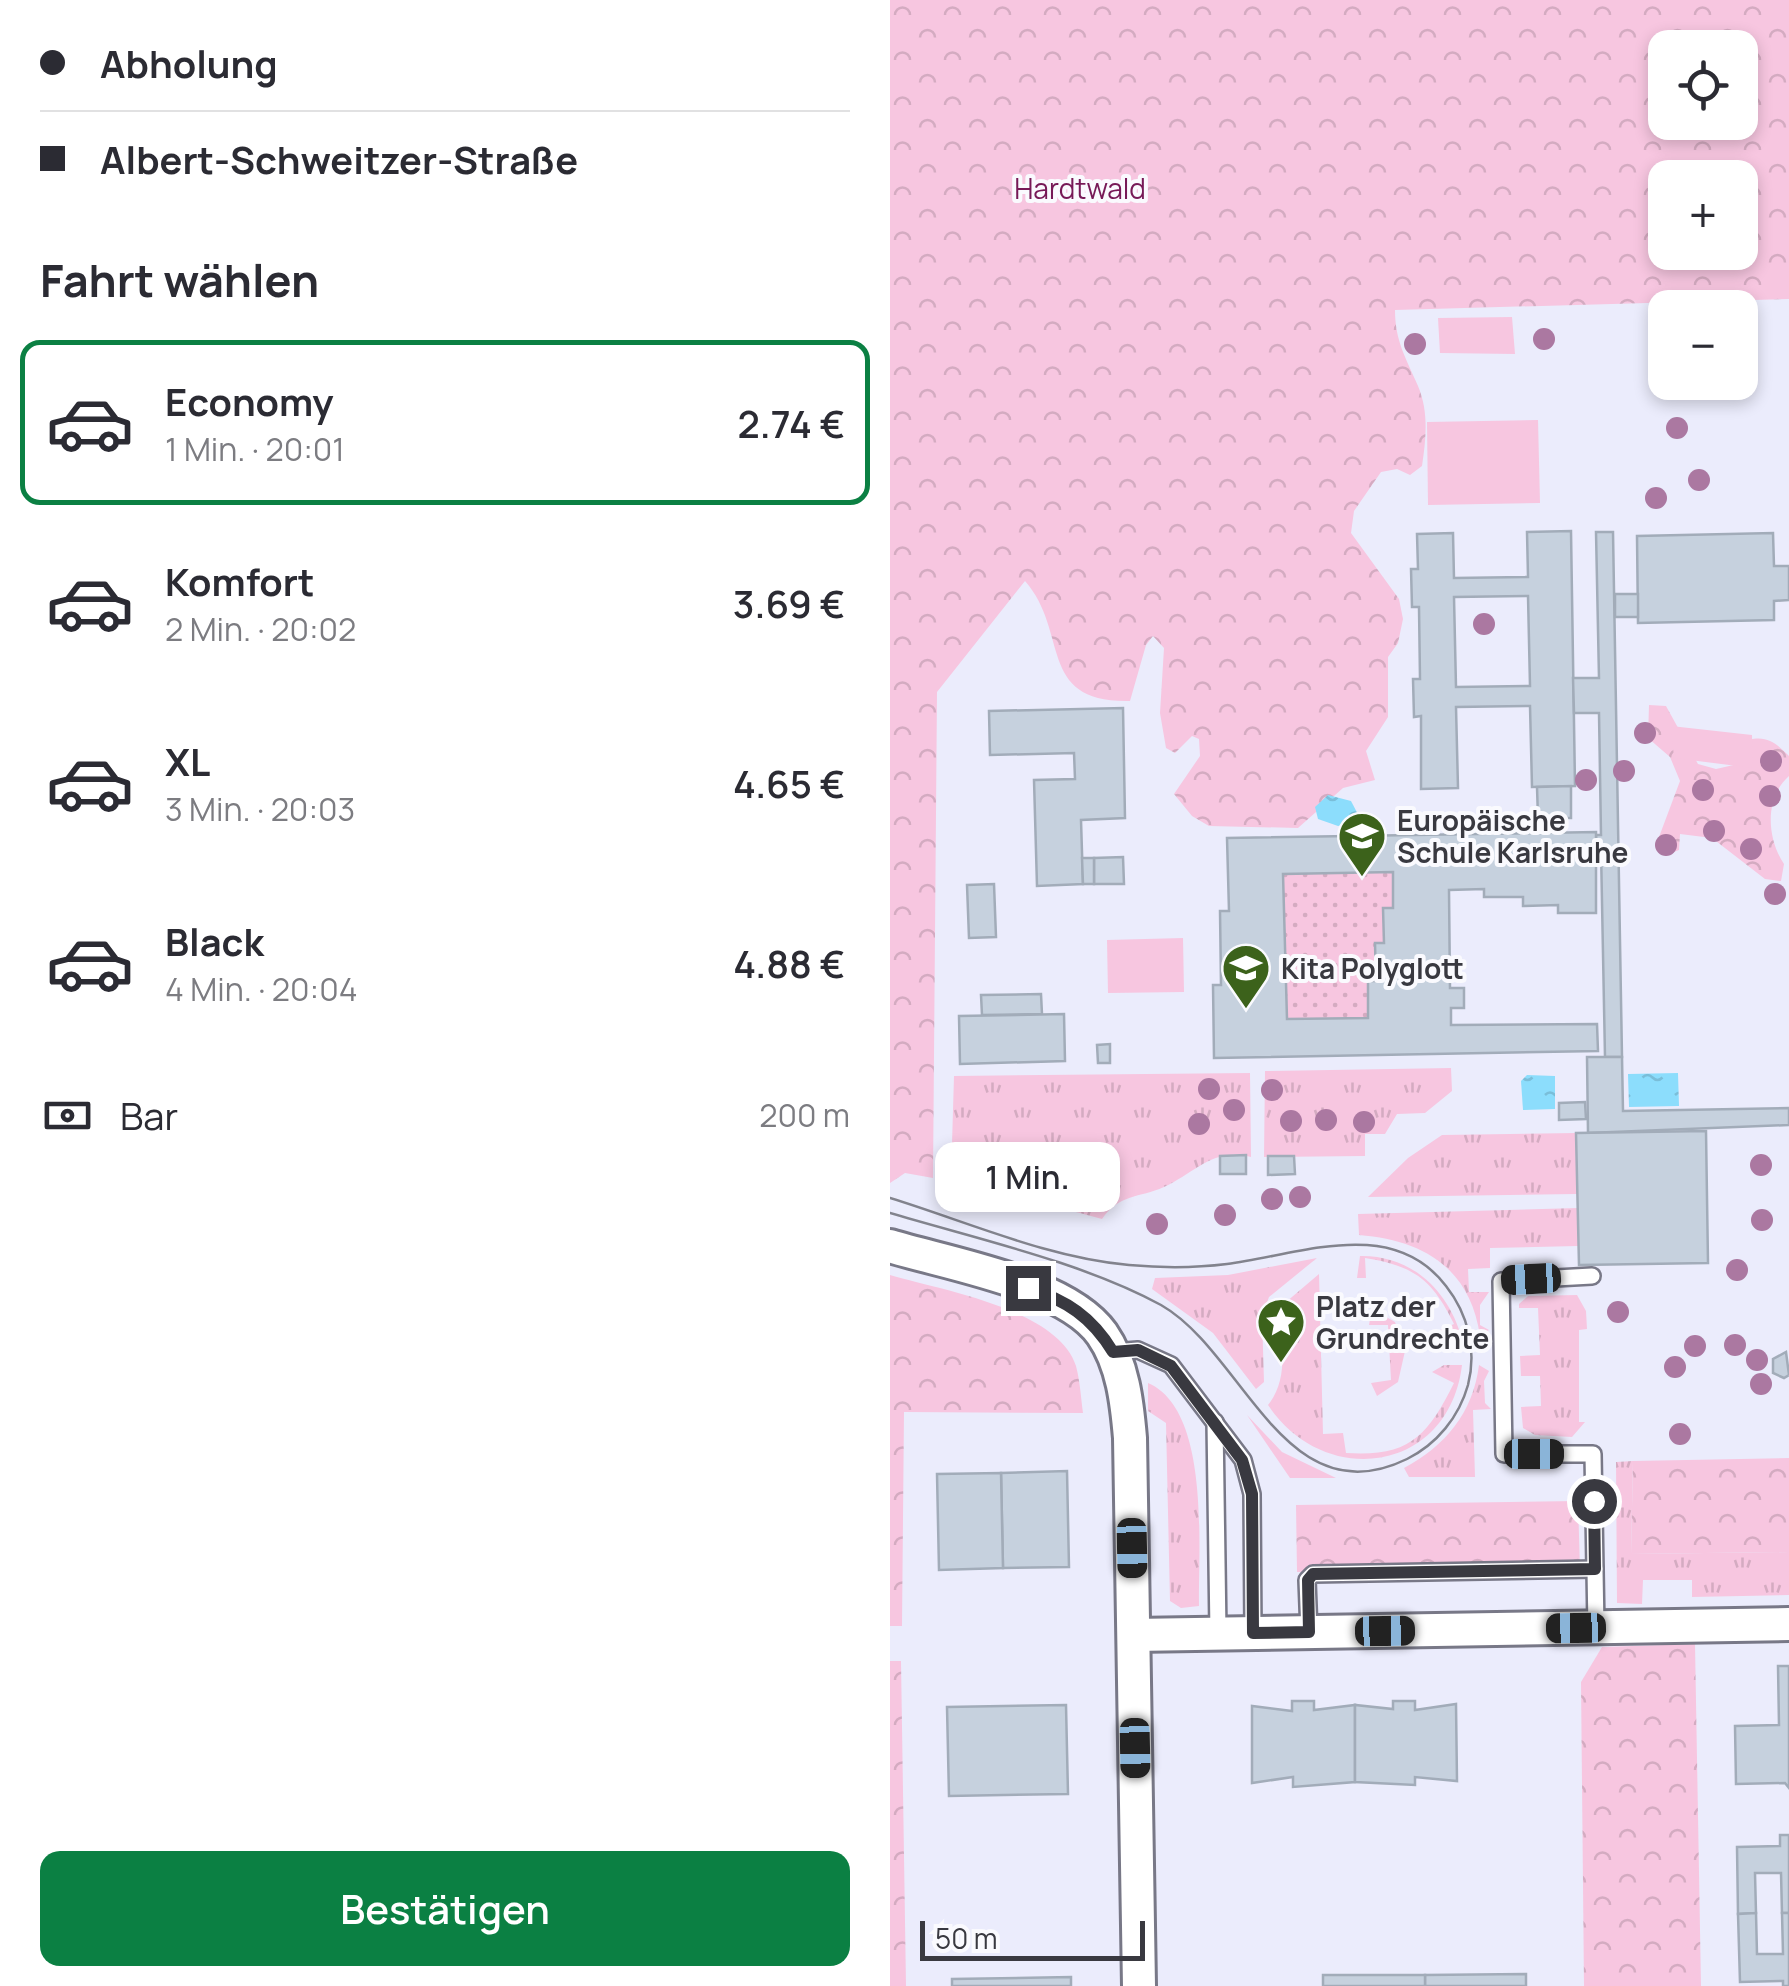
<!DOCTYPE html>
<html lang="de">
<meta charset="utf-8">
<style>
:root{--surface:#fff;--page:#f7f7f7;--text:#2b2b33;--muted:#7c7c81;--line:#e1e1e2;--accent:#0b8043}
body{margin:0;font-family:Manrope,sans-serif;background:var(--page);color:var(--text);height:100vh;display:flex;flex-direction:column;font-size:38px;white-space:nowrap}
*{box-sizing:border-box;margin:0}
p{font-size:32px;color:var(--muted)}
.icon{flex:none;width:55px;height:55px;fill:none;stroke:currentColor;stroke-width:2;stroke-linecap:round;stroke-linejoin:round}
.map{position:relative;flex:1;overflow:hidden}
.details{display:flex;flex-direction:column;background:var(--surface);width:890px}
.details>*{flex:none}
.hud{display:grid;align-content:center;height:220px;padding:0 40px;background:var(--surface)}
.buttons{position:absolute;left:758px;top:30px;display:grid;gap:20px}
.buttons a{display:grid;place-items:center;width:110px;height:110px;border-radius:20px;background:var(--surface);box-shadow:0 5px 15px #0003;font-size:50px}
.scale{position:absolute;left:30px;bottom:25px;width:225px;box-sizing:border-box;padding-left:10px;border:5px solid #393940;border-top:0;font-size:28px;line-height:35px;white-space:nowrap;color:#393940;-webkit-text-stroke:8px #fafafe;paint-order:stroke}
.end{position:absolute;width:45px;height:45px;margin:-22px;border:12px solid #393940;background:#fff;box-shadow:0 0 0 5px #fff}
.from{border-radius:50%}
.bubble{position:absolute;height:70px;border-radius:20px;background:var(--surface);box-shadow:0 5px 15px #0003;font-size:32px;font-weight:600;line-height:70px;text-align:center}
.car{position:absolute;width:30px;height:60px;margin:-30px -15px;border-radius:12px;box-shadow:0 0 8px 2px #0007;background:linear-gradient(#222 24%,#8ab4d8 0 40%,#222 0 76%,#8ab4d8 0 86%,#222 0)}
.hud b{display:flex;align-items:center;gap:35px;height:95px;font-size:38px}
.hud b+b{border-top:2px solid var(--line)}
.hud i{width:25px;height:25px;background:var(--text)}
ul{padding:0;list-style:none}
li{display:flex;align-items:center;gap:30px;height:165px;margin:0 20px 15px;padding:0 20px;border:5px solid transparent;border-radius:20px}
li div{flex:1}
li b{display:block;font-size:38px}
li em{font-style:normal;font-weight:600}
li.current{border-color:var(--accent)}
li>.icon{width:90px;height:90px;stroke-width:1.5}
h2{padding:0 40px;font-size:45px;line-height:120px}
.pay{display:flex;align-items:center;gap:25px;height:110px;padding:0 40px;font-size:38px}
.pay p{margin-inline-start:auto}
.cta{display:flex;gap:20px;margin-top:auto;padding:20px 40px}
.cta a{flex:1;height:115px;border-radius:20px;background:var(--accent);color:#fff;font-size:40px;font-weight:600;line-height:115px;text-align:center}
main{display:flex;flex:1;min-height:0}
.map>svg:first-child{display:block}
.grass{fill:url(#grass-tufts)}
.forest{fill:url(#forest-crowns);fill-rule:evenodd}
.garden{fill:url(#garden-dots)}
.pitch{fill:#f7c6e0}
.water{fill:url(#water-ripples)}
.building{fill:#c6d1de;stroke:#a2acb9;stroke-width:2.5;fill-rule:evenodd}
.lines{fill:none;stroke-linecap:round;stroke-linejoin:round}
.service-casing{stroke:#787887;stroke-width:20}
.minor-casing{stroke:#787887;stroke-width:38}
.service{stroke:#fff;stroke-width:15}
.minor{stroke:#fff;stroke-width:32}
.tram{stroke:#82838d;stroke-width:2.5}
.tree{fill:#ab78a1}
.route{stroke:#393940;stroke-width:12}
.labels{text-anchor:middle;dominant-baseline:central;stroke-width:8;stroke-linejoin:round;paint-order:stroke}
.park-label{font-size:28px;fill:#771957;stroke:#fafafe}
.poi-label{font-size:28px;font-weight:bold;fill:#393940;stroke:#fafafe;text-anchor:start}
</style>
<main>
<section class="details">
<div class="hud">
<b><i class="from"></i>Abholung</b>
<b><i></i>Albert-Schweitzer-Straße</b>
</div>
<h2>Fahrt wählen</h2>
<ul>
<li class="current"><svg class="icon" aria-label="car" viewBox="0 0 24 24"><path d="M5 17H2v-5l4-1 3-4h7l3 4 3 1v5h-3M9 17h6M6 11h13"/><circle cx="7" cy="17" r="2"/><circle cx="17" cy="17" r="2"/></svg><div><b>Economy</b><p>1 Min. · 20:01</p></div><em>2.74 €</em></li>
<li><svg class="icon" aria-label="car" viewBox="0 0 24 24"><path d="M5 17H2v-5l4-1 3-4h7l3 4 3 1v5h-3M9 17h6M6 11h13"/><circle cx="7" cy="17" r="2"/><circle cx="17" cy="17" r="2"/></svg><div><b>Komfort</b><p>2 Min. · 20:02</p></div><em>3.69 €</em></li>
<li><svg class="icon" aria-label="car" viewBox="0 0 24 24"><path d="M5 17H2v-5l4-1 3-4h7l3 4 3 1v5h-3M9 17h6M6 11h13"/><circle cx="7" cy="17" r="2"/><circle cx="17" cy="17" r="2"/></svg><div><b>XL</b><p>3 Min. · 20:03</p></div><em>4.65 €</em></li>
<li><svg class="icon" aria-label="car" viewBox="0 0 24 24"><path d="M5 17H2v-5l4-1 3-4h7l3 4 3 1v5h-3M9 17h6M6 11h13"/><circle cx="7" cy="17" r="2"/><circle cx="17" cy="17" r="2"/></svg><div><b>Black</b><p>4 Min. · 20:04</p></div><em>4.88 €</em></li>
</ul>
<div class="pay"><svg class="icon" aria-label="cash" viewBox="0 0 24 24"><path d="M3 7h18v10H3z"/><circle cx="12" cy="12" r="2"/></svg>Bar<p>200 m</p></div>
<div class="cta"><a>Bestätigen</a></div>
</section>
<div class="map">
<svg width="899" height="1986" viewBox="0 0 899 1986">
<defs>
<pattern id="grass-tufts" width="24" height="20" patternUnits="userSpaceOnUse" patternTransform="scale(2.5)"><rect width="24" height="20" fill="#f7c6e0"/><path d="M3 7l-1-3M5 7V3M7 7l1-3M15 17l-1-3M17 17v-4M19 17l1-3" fill="none" stroke="#d4abc1"/></pattern>
<pattern id="forest-crowns" width="20" height="18" patternUnits="userSpaceOnUse" patternTransform="scale(2.5)"><rect width="20" height="18" fill="#f7c6e0"/><path d="M2 6a3 3 0 1 1 6 0M12 15a3 3 0 1 1 6 0" fill="none" stroke="#d4abc1"/></pattern>
<pattern id="garden-dots" width="8" height="8" patternUnits="userSpaceOnUse" patternTransform="scale(2.5)"><rect width="8" height="8" fill="#f7c6e0"/><path d="M2 2h.1M6 6h.1" fill="none" stroke="#d4abc1" stroke-width="1.8" stroke-linecap="round"/></pattern>
<pattern id="water-ripples" width="26" height="14" patternUnits="userSpaceOnUse" patternTransform="scale(2.5)"><rect width="26" height="14" fill="#8cddfc"/><path d="M2 4q2-2 4 0t4 0M15 11q2-2 4 0t4 0" fill="none" stroke="#7abed9"/></pattern>
</defs>
<rect width="100%" height="100%" fill="#ebecfc"/>
<g class="grass">
<polygon points="561,1068 562,1091 535,1113 507,1114 495,1134 475,1134 475,1156 374,1157 375,1071"/>
<path d="M360 1073 361 1157C323 1147 305 1173 274 1187 249 1198 229 1194 212 1219L61 1178 64 1076Z"/>
<polygon points="686,1133 687,1194 478,1197 518,1158 552,1135"/>
<path d="M688 1208V1246L600 1248V1268L578 1269 579 1292H599L590 1305V1325L599 1330 590 1336C580 1267 532 1240 469 1235L468 1214Z"/>
<path d="M470 1256C522 1255 559 1291 572 1339L543 1333 564 1324C542 1279 524 1266 475 1258L476 1278H467Z"/>
<polygon points="427,1258 379,1297 372,1316 374,1382 366,1389 323,1333 262,1289 265,1278 338,1275"/>
<path d="M429 1274 433 1434 453 1433 456 1453C519 1457 537 1437 564 1383L542 1372 554 1365H572C559 1473 435 1490 378 1405 400 1378 391 1341 389 1308Z"/>
<polygon points="687,1295 696,1311 697,1329 689,1330 689,1422 695,1422 682,1437 645,1435 633,1428 631,1407 651,1406 650,1376 631,1376 630,1356 650,1355 648,1308 629,1308 629,1304 638,1296"/>
<polygon points="486,1311 505,1322 515,1351 508,1382 487,1396 481,1383 501,1380 498,1325 479,1325 481,1313"/>
<path d="M589 1365 599 1371 594 1381 595 1403 601 1409 583 1410 585 1477H519L514 1468C555 1446 583 1413 589 1365Z"/>
<path d="M258 1383C321 1410 308 1550 309 1606L291 1608 280 1601 276 1423 258 1411Z"/>
<polygon points="357,1415 392,1452 446,1478 400,1478"/>
<polygon points="743,1461 741,1554 899,1552 899,1595 802,1597 802,1580 753,1580 752,1604 727,1603 726,1462"/>
</g>
<g class="forest">
<path d="M0 0H899V299L505 310C505 341 516 358 528 386 539 412 536 439 532 466L520 475 507 469 491 472 464 511 461 533 509 599 513 619 508 643 498 657V717L476 751 485 780 453 788 408 828 319 826 302 816 284 794 310 756 309 739 302 736 285 753 276 748 270 713 274 648 263 636 256 645 240 701C146 703 180 632 135 581L47 692 43 1178 15 1173 0 1183ZM775 48H850V122H775ZM775 178H850V252H775Z"/>
<path d="M759 705 776 706 808 764 826 769 848 764 859 740C877 735 887 744 899 756V776C874 798 877 839 894 864L891 881 875 879 822 838 790 834 789 850 779 854 769 849V837L790 781 780 757 758 738Z"/>
<path d="M0 1275C51 1290 168 1309 186 1366 190 1381 191 1398 193 1413L14 1412 12 1626H0Z"/>
<polygon points="899,1458 899,1552 741,1554 743,1461"/>
<polygon points="688,1501 690,1570 407,1572 406,1505"/>
<polygon points="805,1644 811,1986 694,1986 691,1682 712,1647"/>
<polygon points="0,1661 11,1661 16,1986 0,1986"/>
</g>
<polygon class="garden" points="503,872 503,908 493,908 494,943 486,981 478,982 478,1018 397,1019 393,874"/>
<g class="pitch">
<polygon points="622,317 625,354 550,353 548,318"/>
<polygon points="648,420 650,503 538,505 537,422"/>
<polygon points="781,726 862,735 863,768 784,758"/>
<polygon points="293,938 294,992 218,993 217,940"/>
</g>
<g class="water">
<polygon points="438,795 461,801 472,822 448,826 428,819 425,807"/>
<polygon points="788,1073 789,1106 739,1107 738,1074"/>
<polygon points="637,1075 665,1076 665,1109 633,1110 631,1081"/>
</g>
<g class="building">
<path d="M681 531 685 786 642 787 640 706 566 707 568 788 531 789V716L524 717 523 679H530L529 607H522L521 569H528L527 534 563 533 564 578 638 577 637 532ZM638 596 640 686 566 687 564 597Z"/>
<polygon points="706,532 723,532 732,1057 715,1057 711,850 706,850 706,835 711,835 709,713 684,713 683,678 709,678"/>
<polygon points="883,533 884,566 899,566 899,600 884,601 884,620 748,623 747,536"/>
<rect x="725" y="594" width="23" height="23"/>
<polygon points="233,708 235,818 191,820 193,884 147,886 144,780 185,779 184,753 100,755 99,711"/>
<polygon points="681,786 681,818 648,818 647,787"/>
<path d="M706 832V913H668V905L633 906V897H594V889L559 890 560 988H574V1008H561V1025L707 1024 708 1051 324 1058 323 985H331L330 911H339L337 838ZM503 872V908H493L494 943H485L486 981H478V1018L397 1019 393 874Z"/>
<polygon points="233,857 234,884 204,884 204,858"/>
<polygon points="192,858 204,858 204,884 193,884"/>
<polygon points="104,884 106,937 79,938 77,885"/>
<polygon points="151,994 152,1014 92,1015 91,995"/>
<polygon points="174,1014 175,1061 70,1064 69,1016"/>
<polygon points="220,1044 220,1063 208,1063 207,1045"/>
<polygon points="697,1057 732,1057 733,1111 899,1108 899,1125 698,1133"/>
<polygon points="695,1102 696,1119 669,1120 669,1103"/>
<polygon points="816,1131 818,1263 689,1265 686,1133"/>
<polygon points="356,1155 356,1174 330,1174 330,1156"/>
<polygon points="378,1156 404,1156 405,1174 378,1175"/>
<polygon points="896,1352 899,1375 894,1378 883,1373 883,1359"/>
<polygon points="177,1471 179,1567 113,1568 111,1473"/>
<polygon points="111,1473 113,1568 49,1570 47,1474"/>
<polygon points="888,1666 899,1666 899,1788 895,1783 846,1784 845,1726 889,1725"/>
<polygon points="402,1701 424,1701 424,1710 465,1705 465,1782 403,1787 403,1777 362,1783 362,1706 402,1711"/>
<polygon points="503,1701 525,1701 525,1710 566,1704 567,1781 525,1777 525,1785 465,1782 465,1705 503,1709"/>
<polygon points="176,1705 178,1794 59,1796 57,1707"/>
<polygon points="890,1835 899,1835 899,1913 892,1913 891,1873 865,1873 866,1913 848,1914 847,1847 890,1846"/>
<polygon points="866,1913 867,1954 893,1954 892,1913 899,1913 899,1986 893,1986 893,1981 850,1982 848,1914"/>
<polygon points="636,1974 636,1986 535,1986 535,1975"/>
<rect x="433" y="1975" width="102" height="11"/>
<polygon points="181,1977 181,1986 62,1986 62,1979"/>
</g>
<g class="lines">
<g class="service-casing">
<g id="service">
<polyline points="702,1276 611,1281 614,1454 703,1454 706,1628"/>
<polyline points="223,1352 248,1350 281,1365 353,1460 362,1494 363,1633"/>
<polyline points="325,1422 328,1633"/>
<polyline points="419,1632 417,1580 423,1574 705,1569"/>
</g>
</g>
<g class="minor-casing">
<g id="minor">
<path d="M0 1246C59 1264 176 1283 212 1334 233 1364 237 1403 240 1438L249 1986"/>
<polyline points="244,1635 899,1624"/>
</g>
</g>
<use href="#service" class="service"/>
<use href="#minor" class="minor"/>
<path class="tram" d="M0 1198C78 1222 158 1258 239 1265 272 1268 305 1268 337 1264 409 1255 502 1215 556 1286 578 1314 587 1350 578 1385 569 1417 547 1444 517 1459 395 1519 354 1352 271 1305 192 1262 87 1239 0 1213"/>
</g>
<g class="tree">
<circle cx="654" cy="339" r="11"/>
<circle cx="525" cy="344" r="11"/>
<circle cx="787" cy="428" r="11"/>
<circle cx="809" cy="480" r="11"/>
<circle cx="766" cy="498" r="11"/>
<circle cx="594" cy="624" r="11"/>
<circle cx="755" cy="733" r="11"/>
<circle cx="881" cy="761" r="11"/>
<circle cx="734" cy="771" r="11"/>
<circle cx="696" cy="780" r="11"/>
<circle cx="813" cy="790" r="11"/>
<circle cx="880" cy="796" r="11"/>
<circle cx="824" cy="831" r="11"/>
<circle cx="776" cy="845" r="11"/>
<circle cx="861" cy="849" r="11"/>
<circle cx="885" cy="894" r="11"/>
<circle cx="319" cy="1089" r="11"/>
<circle cx="382" cy="1090" r="11"/>
<circle cx="344" cy="1110" r="11"/>
<circle cx="436" cy="1120" r="11"/>
<circle cx="401" cy="1121" r="11"/>
<circle cx="474" cy="1122" r="11"/>
<circle cx="309" cy="1124" r="11"/>
<circle cx="871" cy="1165" r="11"/>
<circle cx="410" cy="1197" r="11"/>
<circle cx="382" cy="1199" r="11"/>
<circle cx="335" cy="1215" r="11"/>
<circle cx="872" cy="1220" r="11"/>
<circle cx="267" cy="1224" r="11"/>
<circle cx="847" cy="1270" r="11"/>
<circle cx="728" cy="1312" r="11"/>
<circle cx="845" cy="1345" r="11"/>
<circle cx="805" cy="1346" r="11"/>
<circle cx="867" cy="1360" r="11"/>
<circle cx="785" cy="1367" r="11"/>
<circle cx="871" cy="1384" r="11"/>
<circle cx="790" cy="1434" r="11"/>
</g>
<g class="lines">
<path class="route" d="M138 1288C176 1300 202 1317 223 1352L248 1350 281 1366 352 1460 362 1494 363 1633 419 1632 418 1580 423 1574 705 1569 704 1501"/>
</g>
<defs>
<g id="school-pin" transform="scale(2.5)"><path d="M0 17L-7.5 6A9.5 9.5 0 1 1 7.5 6Z" fill="#3c621b" stroke="#fafafe"/><path d="M0-5L7-2L0 1L-7-2ZM-4 1L0 2.5L4 1V4Q0 6-4 4Z" fill="#fff"/></g>
<g id="sight-pin" transform="scale(2.5)"><path d="M0 17L-7.5 6A9.5 9.5 0 1 1 7.5 6Z" fill="#3c621b" stroke="#fafafe"/><path d="M0-6L1.8-2.2L6-1.7L2.9 1.2L3.7 5.4L0 3.3L-3.7 5.4L-2.9 1.2L-6-1.7L-1.8-2.2Z" fill="#fff"/></g>
</defs>
<g fill-rule="evenodd">
<use href="#school-pin" x="472" y="836"/>
<use href="#school-pin" x="356" y="968"/>
<use href="#sight-pin" x="391" y="1322"/>
</g>
<g class="labels">
<g class="park-label">
<text x="190" y="188">Hardtwald</text>
</g>
<g class="poi-label">
<text x="507" y="820">Europäische<tspan x="507" dy="32">Schule Karlsruhe</tspan></text>
<text x="391" y="968">Kita Polyglott</text>
<text x="426" y="1306">Platz der<tspan x="426" dy="32">Grundrechte</tspan></text>
</g>
</g>
</svg>
<div class="buttons">
<a><svg class="icon" aria-label="locate" viewBox="0 0 24 24"><circle cx="12" cy="12" r="6"/><path d="M12 2v4M12 18v4M2 12h4M18 12h4"/></svg></a>
<a>+</a>
<a>−</a>
</div>
<div class="scale">50 m</div>
<i class="end from" style="left:704px;top:1501px"></i>
<i class="end" style="left:138px;top:1288px"></i>
<div class="bubble" style="left:45px;top:1142px;width:185px">1 Min.</div>
<i class="car" style="left:641px;top:1279px;rotate:267deg"></i>
<i class="car" style="left:644px;top:1454px;rotate:90deg"></i>
<i class="car" style="left:242px;top:1548px;rotate:179deg"></i>
<i class="car" style="left:686px;top:1628px;rotate:269deg"></i>
<i class="car" style="left:495px;top:1631px;rotate:89deg"></i>
<i class="car" style="left:245px;top:1748px;rotate:179deg"></i>
</div>
</main>
